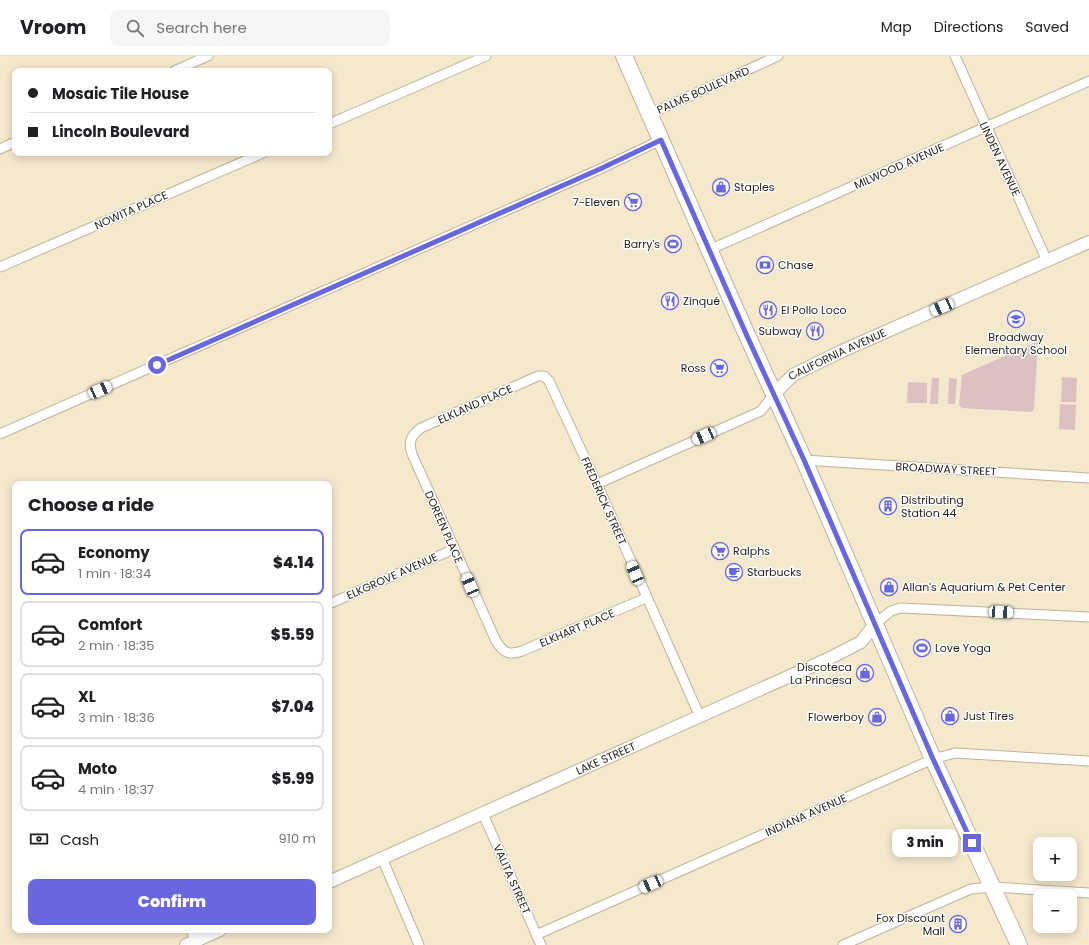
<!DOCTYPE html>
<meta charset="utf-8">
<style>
:root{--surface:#fff;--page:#f6f6f6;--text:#202124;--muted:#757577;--line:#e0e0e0;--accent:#6867e0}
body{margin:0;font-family:Poppins,sans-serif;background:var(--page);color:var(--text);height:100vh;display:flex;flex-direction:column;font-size:15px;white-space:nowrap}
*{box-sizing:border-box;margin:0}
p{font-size:13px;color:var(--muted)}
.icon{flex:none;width:22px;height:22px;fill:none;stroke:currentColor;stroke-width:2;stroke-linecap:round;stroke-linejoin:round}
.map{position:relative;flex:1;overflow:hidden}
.drawer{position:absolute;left:12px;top:425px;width:320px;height:452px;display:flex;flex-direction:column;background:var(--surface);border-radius:8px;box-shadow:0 2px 10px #0003}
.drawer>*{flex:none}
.banner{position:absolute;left:12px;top:12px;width:320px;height:88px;border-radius:8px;box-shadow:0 2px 10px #0003;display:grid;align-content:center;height:88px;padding:0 16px;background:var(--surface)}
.buttons{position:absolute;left:1033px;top:781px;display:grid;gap:8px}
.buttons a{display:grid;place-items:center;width:44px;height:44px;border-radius:8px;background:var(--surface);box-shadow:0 2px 10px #0003;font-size:20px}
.end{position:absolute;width:18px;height:18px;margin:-9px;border:5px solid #6867e0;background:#fff;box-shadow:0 0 0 2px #fff}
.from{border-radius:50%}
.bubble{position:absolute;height:28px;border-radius:8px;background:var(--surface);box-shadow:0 2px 10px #0003;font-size:13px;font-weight:800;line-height:28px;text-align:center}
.car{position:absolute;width:12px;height:24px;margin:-12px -6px;border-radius:5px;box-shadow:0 0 3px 1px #0007;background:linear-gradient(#fff 24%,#345 0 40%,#fff 0 76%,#345 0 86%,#fff 0)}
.banner b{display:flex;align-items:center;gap:14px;height:38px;font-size:15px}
.banner b+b{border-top:1px solid var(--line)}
.banner i{width:10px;height:10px;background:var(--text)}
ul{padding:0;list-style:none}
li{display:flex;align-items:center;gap:12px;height:66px;margin:0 8px 6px;padding:0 8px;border:2px solid var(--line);border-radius:8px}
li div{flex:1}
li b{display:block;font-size:15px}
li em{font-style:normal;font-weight:800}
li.current{border-color:var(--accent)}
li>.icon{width:36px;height:36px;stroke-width:1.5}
h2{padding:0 16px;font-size:18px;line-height:48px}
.pay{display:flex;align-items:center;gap:10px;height:44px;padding:0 16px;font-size:15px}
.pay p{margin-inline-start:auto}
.button{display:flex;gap:8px;margin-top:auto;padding:8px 16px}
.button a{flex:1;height:46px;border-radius:8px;background:var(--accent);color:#fff;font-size:16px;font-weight:800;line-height:46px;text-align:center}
header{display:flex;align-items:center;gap:24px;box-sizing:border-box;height:56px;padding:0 20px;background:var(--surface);border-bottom:1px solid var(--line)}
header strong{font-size:19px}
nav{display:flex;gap:22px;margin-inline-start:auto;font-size:14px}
.search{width:280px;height:36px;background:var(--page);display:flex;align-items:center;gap:10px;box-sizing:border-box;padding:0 14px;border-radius:8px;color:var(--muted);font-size:15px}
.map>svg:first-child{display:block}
.green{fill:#dbc1c1}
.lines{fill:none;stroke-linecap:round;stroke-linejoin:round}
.street-casing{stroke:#bfb399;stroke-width:11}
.secondary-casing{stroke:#bfb399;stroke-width:14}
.highway-casing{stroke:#bfb399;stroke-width:18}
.street{stroke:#fff;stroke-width:9}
.secondary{stroke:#fff;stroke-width:12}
.highway{stroke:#fff;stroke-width:16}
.route{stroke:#6867e0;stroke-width:5}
.labels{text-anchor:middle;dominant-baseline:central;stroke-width:3;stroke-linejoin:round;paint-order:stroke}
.street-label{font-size:11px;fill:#241f15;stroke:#fff}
.poi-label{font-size:11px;fill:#241f15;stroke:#fff;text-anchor:start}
</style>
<header>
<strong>Vroom</strong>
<div class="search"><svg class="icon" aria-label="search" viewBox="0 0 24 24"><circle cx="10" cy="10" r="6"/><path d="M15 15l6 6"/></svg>Search here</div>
<nav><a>Map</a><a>Directions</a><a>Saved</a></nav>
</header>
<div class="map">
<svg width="1089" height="889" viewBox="0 0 1089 889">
<rect width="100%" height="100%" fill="#f4e8cd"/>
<g class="green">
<polygon points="1038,285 1034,353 1031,356 962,352 959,349 962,319"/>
<polygon points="1062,321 1077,322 1076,346 1061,346"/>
<polygon points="932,322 939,322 938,348 930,348"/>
<polygon points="949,322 957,323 955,348 948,348"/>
<polygon points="908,326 927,327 927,347 907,347"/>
<polygon points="1060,348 1076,349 1075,374 1059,373"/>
</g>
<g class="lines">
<g class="street-casing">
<g id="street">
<polyline points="955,0 1047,205"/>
<polyline points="174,15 208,0"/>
<polyline points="650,58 778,0"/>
<polyline points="329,68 486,0"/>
<polyline points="0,93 15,86"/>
<polyline points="709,194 1089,25"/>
<polyline points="0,211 263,97"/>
<polyline points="0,378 600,113 661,84"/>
<polyline points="804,404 1089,422"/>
<polyline points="597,428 761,355 773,339"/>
<path d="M646 542 522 595C508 600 503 596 496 585L412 398C408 386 411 379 421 372L538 320H544L549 325 597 428 700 661"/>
<polyline points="329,548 454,493"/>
<polyline points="875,568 891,555 900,552 1089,561"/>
<polyline points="483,758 541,889"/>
<polyline points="382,802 419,889"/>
<polyline points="191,874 197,889"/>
<polyline points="536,879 933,703 955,697 1089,705"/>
<polyline points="843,889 971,833 992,831 1089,837"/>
</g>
</g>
<g class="secondary-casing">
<g id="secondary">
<path id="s1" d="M773 339 793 319 842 295 1089 186"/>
<path id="s2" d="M329 826 828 603 861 586 875 568"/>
<polyline points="186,889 220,874"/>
</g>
</g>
<g class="highway-casing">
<polyline id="highway" points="624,0 742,268 804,404 933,703 1019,889"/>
</g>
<use href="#street" class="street"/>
<use href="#secondary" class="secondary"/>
<use href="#highway" class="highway"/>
</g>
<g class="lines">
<polyline class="route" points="157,309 600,113 661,84 747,280 804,404 933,703 972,787"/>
</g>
<defs>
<g id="shop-ring" transform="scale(0.9)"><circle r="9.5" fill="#fff" stroke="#6867e0" stroke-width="1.5"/><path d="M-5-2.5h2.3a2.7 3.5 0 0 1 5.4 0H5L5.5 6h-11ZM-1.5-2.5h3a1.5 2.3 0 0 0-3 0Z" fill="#6867e0"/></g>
<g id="supermarket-ring" transform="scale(0.9)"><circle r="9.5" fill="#fff" stroke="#6867e0" stroke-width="1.5"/><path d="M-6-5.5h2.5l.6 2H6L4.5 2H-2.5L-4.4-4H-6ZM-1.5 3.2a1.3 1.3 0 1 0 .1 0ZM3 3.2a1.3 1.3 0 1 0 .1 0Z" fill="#6867e0"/></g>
<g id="stadium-ring" transform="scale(0.9)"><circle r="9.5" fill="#fff" stroke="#6867e0" stroke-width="1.5"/><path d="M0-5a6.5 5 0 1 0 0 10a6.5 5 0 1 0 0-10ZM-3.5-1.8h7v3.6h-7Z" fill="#6867e0"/></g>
<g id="bank-ring" transform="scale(0.9)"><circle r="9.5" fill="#fff" stroke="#6867e0" stroke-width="1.5"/><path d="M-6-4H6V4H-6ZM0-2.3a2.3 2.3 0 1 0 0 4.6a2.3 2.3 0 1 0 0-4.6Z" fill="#6867e0"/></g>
<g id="restaurant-ring" transform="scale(0.9)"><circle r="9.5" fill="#fff" stroke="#6867e0" stroke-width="1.5"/><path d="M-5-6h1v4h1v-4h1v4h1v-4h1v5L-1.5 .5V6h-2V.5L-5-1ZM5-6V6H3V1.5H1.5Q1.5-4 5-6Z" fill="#6867e0"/></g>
<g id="school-ring" transform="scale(0.9)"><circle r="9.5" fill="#fff" stroke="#6867e0" stroke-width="1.5"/><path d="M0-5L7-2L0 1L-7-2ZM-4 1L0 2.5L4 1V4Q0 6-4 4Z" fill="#6867e0"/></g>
<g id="building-ring" transform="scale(0.9)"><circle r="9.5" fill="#fff" stroke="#6867e0" stroke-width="1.5"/><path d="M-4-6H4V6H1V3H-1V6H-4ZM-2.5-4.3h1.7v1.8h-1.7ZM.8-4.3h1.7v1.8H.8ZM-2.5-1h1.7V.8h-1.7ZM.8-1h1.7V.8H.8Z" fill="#6867e0"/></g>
<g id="cafe-ring" transform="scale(0.9)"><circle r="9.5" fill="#fff" stroke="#6867e0" stroke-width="1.5"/><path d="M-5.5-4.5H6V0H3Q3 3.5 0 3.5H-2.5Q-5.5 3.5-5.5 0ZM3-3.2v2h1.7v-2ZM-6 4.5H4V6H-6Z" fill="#6867e0"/></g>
</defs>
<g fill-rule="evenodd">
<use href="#shop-ring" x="721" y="131"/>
<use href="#supermarket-ring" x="633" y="146"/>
<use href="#stadium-ring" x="673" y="188"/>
<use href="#bank-ring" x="765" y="209"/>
<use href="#restaurant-ring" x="670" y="245"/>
<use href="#restaurant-ring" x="768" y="254"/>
<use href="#school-ring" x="1016" y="263"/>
<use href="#restaurant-ring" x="815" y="275"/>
<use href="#supermarket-ring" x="719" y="312"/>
<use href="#building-ring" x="888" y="450"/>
<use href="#supermarket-ring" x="720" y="495"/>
<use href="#cafe-ring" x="734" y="516"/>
<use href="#shop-ring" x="889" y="531"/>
<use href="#stadium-ring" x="922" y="592"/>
<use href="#shop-ring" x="865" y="617"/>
<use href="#shop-ring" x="950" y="660"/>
<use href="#shop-ring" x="877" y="661"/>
<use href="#building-ring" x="958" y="868"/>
</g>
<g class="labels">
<g class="street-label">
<text transform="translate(703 34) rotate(-24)">PALMS BOULEVARD</text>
<text transform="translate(1000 103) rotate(65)">LINDEN AVENUE</text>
<text transform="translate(899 110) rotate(-24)">MILWOOD AVENUE</text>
<text transform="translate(131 154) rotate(-24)">NOWITA PLACE</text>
<text stroke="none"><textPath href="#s1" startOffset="77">CALIFORNIA AVENUE</textPath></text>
<text transform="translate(475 348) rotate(-24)">ELKLAND PLACE</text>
<text transform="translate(946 413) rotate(3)">BROADWAY STREET</text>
<text transform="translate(604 445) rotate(66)">FREDERICK STREET</text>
<text transform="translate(444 471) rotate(66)">DOREEN PLACE</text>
<text transform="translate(392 520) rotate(-24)">ELKGROVE AVENUE</text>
<text transform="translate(577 572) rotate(-23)">ELKHART PLACE</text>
<text stroke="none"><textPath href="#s2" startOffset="303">LAKE STREET</textPath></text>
<text transform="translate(806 759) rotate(-24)">INDIANA AVENUE</text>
<text transform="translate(512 823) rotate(66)">VALITA STREET</text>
</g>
<g class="poi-label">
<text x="734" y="131">Staples</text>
<text x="620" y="146" text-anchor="end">7-Eleven</text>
<text x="660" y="188" text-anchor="end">Barry's</text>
<text x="778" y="209">Chase</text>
<text x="683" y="245">Zinqué</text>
<text x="781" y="254">El Pollo Loco</text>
<text x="802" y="275" text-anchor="end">Subway</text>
<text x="1016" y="281" text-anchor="middle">Broadway<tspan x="1016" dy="13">Elementary School</tspan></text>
<text x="706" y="312" text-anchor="end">Ross</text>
<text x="901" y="444">Distributing<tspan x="901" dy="13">Station 44</tspan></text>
<text x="733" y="495">Ralphs</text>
<text x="747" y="516">Starbucks</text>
<text x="902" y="531">Allan's Aquarium &amp; Pet Center</text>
<text x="935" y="592">Love Yoga</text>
<text x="852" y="611" text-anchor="end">Discoteca<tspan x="852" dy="13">La Princesa</tspan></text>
<text x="963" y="660">Just Tires</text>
<text x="864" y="661" text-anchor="end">Flowerboy</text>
<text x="945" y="862" text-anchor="end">Fox Discount<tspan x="945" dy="13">Mall</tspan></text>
</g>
</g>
</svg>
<div class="buttons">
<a>+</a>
<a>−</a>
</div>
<i class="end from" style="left:157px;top:309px"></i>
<i class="end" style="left:972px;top:787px"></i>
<div class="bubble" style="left:892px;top:773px;width:66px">3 min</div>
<i class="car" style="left:942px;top:251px;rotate:246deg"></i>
<i class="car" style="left:100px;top:334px;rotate:66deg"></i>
<i class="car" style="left:704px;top:380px;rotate:247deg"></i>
<i class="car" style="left:635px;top:517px;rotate:337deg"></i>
<i class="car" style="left:470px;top:529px;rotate:337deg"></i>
<i class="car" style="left:1001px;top:556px;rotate:93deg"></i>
<i class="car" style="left:651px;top:828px;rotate:246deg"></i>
<div class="banner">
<b><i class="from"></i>Mosaic Tile House</b>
<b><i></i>Lincoln Boulevard</b>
</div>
<section class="drawer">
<h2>Choose a ride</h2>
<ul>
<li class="current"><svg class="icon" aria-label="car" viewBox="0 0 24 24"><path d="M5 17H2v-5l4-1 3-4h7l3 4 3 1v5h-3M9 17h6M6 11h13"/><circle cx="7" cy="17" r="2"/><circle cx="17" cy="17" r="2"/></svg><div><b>Economy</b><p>1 min · 18:34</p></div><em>$4.14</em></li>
<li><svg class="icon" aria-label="car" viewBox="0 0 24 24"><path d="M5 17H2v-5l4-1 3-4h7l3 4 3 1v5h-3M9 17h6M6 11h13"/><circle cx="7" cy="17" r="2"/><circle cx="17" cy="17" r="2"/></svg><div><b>Comfort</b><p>2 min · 18:35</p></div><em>$5.59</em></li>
<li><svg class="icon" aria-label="car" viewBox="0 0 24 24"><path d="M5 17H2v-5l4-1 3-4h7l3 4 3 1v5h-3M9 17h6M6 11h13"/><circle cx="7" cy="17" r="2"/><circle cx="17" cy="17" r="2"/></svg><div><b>XL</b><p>3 min · 18:36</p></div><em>$7.04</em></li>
<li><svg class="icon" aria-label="car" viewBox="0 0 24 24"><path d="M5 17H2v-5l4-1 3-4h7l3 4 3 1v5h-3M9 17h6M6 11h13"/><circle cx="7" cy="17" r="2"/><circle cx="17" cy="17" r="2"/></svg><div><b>Moto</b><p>4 min · 18:37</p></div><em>$5.99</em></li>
</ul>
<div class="pay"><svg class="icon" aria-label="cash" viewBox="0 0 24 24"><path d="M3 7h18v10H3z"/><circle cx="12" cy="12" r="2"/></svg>Cash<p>910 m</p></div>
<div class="button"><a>Confirm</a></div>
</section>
</div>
